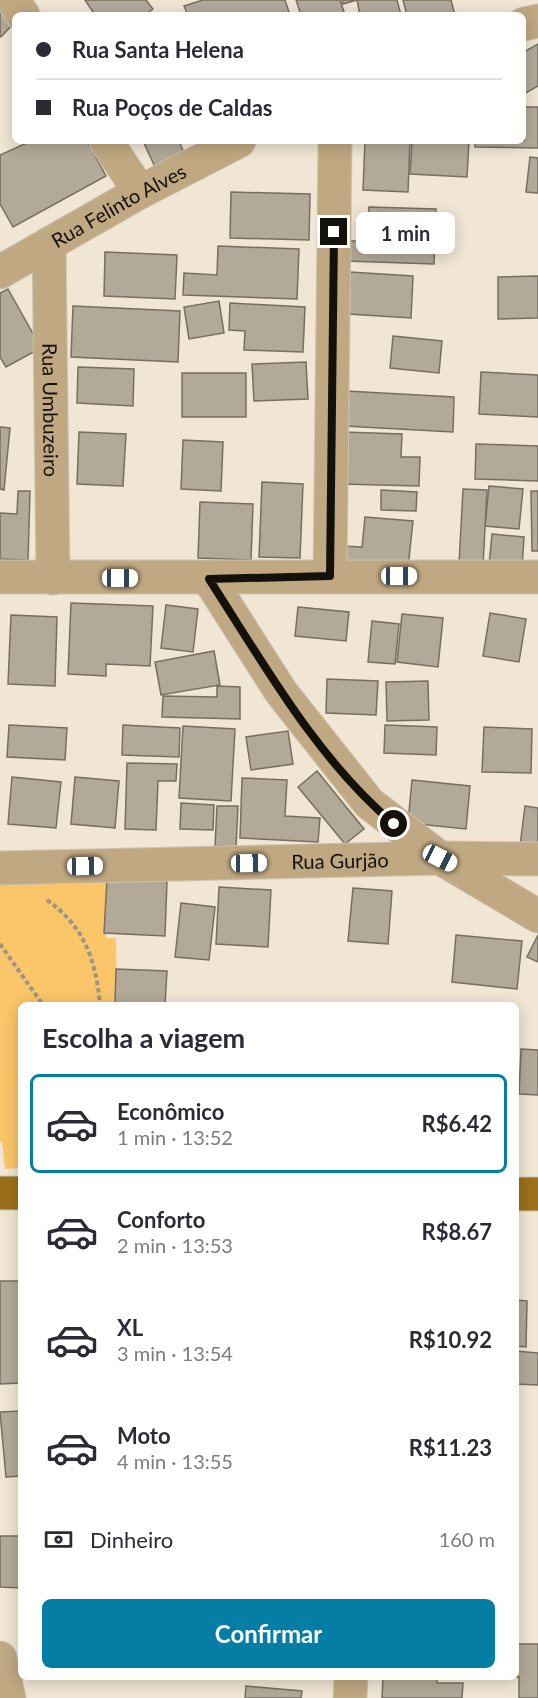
<!DOCTYPE html>
<html lang="pt">
<meta charset="utf-8">
<style>
:root{--surface:#fff;--page:#f2f2f3;--text:#2b2b33;--muted:#7c7c81;--line:#e1e1e2;--accent:#047ea4}
body{margin:0;font-family:Lato,sans-serif;background:var(--page);color:var(--text);height:100vh;display:flex;flex-direction:column;font-size:22px;white-space:nowrap}
*{box-sizing:border-box;margin:0}
p{font-size:20px;color:var(--muted)}
.icon{flex:none;width:33px;height:33px;fill:none;stroke:currentColor;stroke-width:2;stroke-linecap:round;stroke-linejoin:round}
.map{position:relative;flex:1;overflow:hidden}
.details{position:absolute;left:18px;top:1002px;width:501px;height:678px;display:flex;flex-direction:column;background:var(--surface);border-radius:9px;box-shadow:0 3px 15px #0003}
.details>*{flex:none}
.guide{position:absolute;left:12px;top:12px;width:514px;height:132px;border-radius:9px;box-shadow:0 3px 15px #0003;display:grid;align-content:center;height:132px;padding:0 24px;background:var(--surface)}
.end{position:absolute;width:27px;height:27px;margin:-14px;border:8px solid #14110b;background:#fff;box-shadow:0 0 0 3px #fff}
.from{border-radius:50%}
.bubble{position:absolute;height:42px;border-radius:9px;background:var(--surface);box-shadow:0 3px 15px #0003;font-size:20px;font-weight:700;line-height:42px;text-align:center}
.car{position:absolute;width:18px;height:36px;margin:-18px -9px;border-radius:8px;box-shadow:0 0 4px 2px #0007;background:linear-gradient(#fff 24%,#345 0 40%,#fff 0 76%,#345 0 86%,#fff 0)}
.guide b{display:flex;align-items:center;gap:21px;height:57px;font-size:22px}
.guide b+b{border-top:2px solid var(--line)}
.guide i{width:15px;height:15px;background:var(--text)}
ul{padding:0;list-style:none}
li{display:flex;align-items:center;gap:18px;height:99px;margin:0 12px 9px;padding:0 12px;border:3px solid transparent;border-radius:9px}
li div{flex:1}
li b{display:block;font-size:22px}
li em{font-style:normal;font-weight:700}
li.current{border-color:var(--accent)}
li>.icon{width:54px;height:54px;stroke-width:1.5}
h2{padding:0 24px;font-size:27px;line-height:72px}
.pay{display:flex;align-items:center;gap:15px;height:66px;padding:0 24px;font-size:22px}
.pay p{margin-inline-start:auto}
.cta{display:flex;gap:12px;margin-top:auto;padding:12px 24px}
.cta a{flex:1;height:69px;border-radius:9px;background:var(--accent);color:#fff;font-size:24px;font-weight:700;line-height:69px;text-align:center}
.map>svg:first-child{display:block}
.green{fill:#fbc569}
.building{fill:#b3a998;stroke:#786e5f;stroke-width:1.5}
.lines{fill:none;stroke-linecap:round;stroke-linejoin:round}
.minor-casing{stroke:#cec4b4;stroke-width:35}
.major-casing{stroke:#cec4b4;stroke-width:35}
.path{stroke:#9c9486;stroke-width:4;stroke-dasharray:4.5 3;stroke-linecap:butt}
.minor{stroke:#c0a882;stroke-width:33}
.major{stroke:#9c701b;stroke-width:33}
.route{stroke:#14110b;stroke-width:8}
.labels{text-anchor:middle;dominant-baseline:central;stroke-width:4.5;stroke-linejoin:round;paint-order:stroke}
.street-label{font-size:20px;fill:#14110b;stroke:#f1e6d4}
</style>
<div class="map">
<svg width="538" height="1698" viewBox="0 0 538 1698">
<rect width="100%" height="100%" fill="#f1e6d4"/>
<polygon class="green" points="107,877 106,938 116,938 117,1005 21,1005 21,1168 5,1169 2,1142 0,1142 0,879"/>
<g class="building">
<polygon points="85,0 146,0 153,9 144,15 95,15"/>
<polygon points="203,0 285,0 290,15 188,15 184,6"/>
<polygon points="296,0 340,0 345,15 301,15"/>
<polygon points="342,0 397,0 401,15 360,15 357,0 343,4"/>
<polygon points="403,0 451,0 455,15 407,15"/>
<polygon points="0,5 15,22 1,37 0,36"/>
<polygon points="538,44 538,86 524,94 524,52"/>
<polygon points="524,107 538,107 538,148 475,147 475,141 524,141"/>
<polygon points="31,141 87,141 106,176 13,227 0,204 0,155"/>
<polygon points="143,141 179,141 184,153 155,167"/>
<polygon points="365,141 410,141 408,192 363,190"/>
<polygon points="412,141 469,141 467,177 410,174"/>
<polygon points="530,157 538,158 538,193 526,192"/>
<polygon points="231,192 310,194 309,240 230,238"/>
<polygon points="369,207 436,209 434,264 347,261 348,241 368,241"/>
<polygon points="218,246 299,249 297,299 183,295 184,273 217,275"/>
<polygon points="105,252 177,255 175,299 104,296"/>
<polygon points="350,272 413,276 411,318 348,314"/>
<polygon points="538,276 538,318 498,319 498,277"/>
<polygon points="8,289 41,348 6,367 0,357 0,293"/>
<polygon points="219,301 224,333 189,339 184,307"/>
<polygon points="230,303 305,307 303,352 244,350 245,331 229,330"/>
<polygon points="73,306 180,311 178,362 71,357"/>
<polygon points="393,336 442,341 439,373 390,368"/>
<polygon points="306,362 308,399 254,401 252,364"/>
<polygon points="78,367 134,369 133,406 77,403"/>
<polygon points="481,372 538,375 538,417 479,414"/>
<rect x="182" y="373" width="64" height="44"/>
<polygon points="346,391 454,397 453,432 344,426"/>
<polygon points="0,427 10,428 4,490 0,489"/>
<polygon points="79,432 126,434 123,486 77,484"/>
<polygon points="343,432 402,434 401,457 420,457 419,486 341,484"/>
<polygon points="183,440 223,442 221,491 181,489"/>
<polygon points="476,444 538,446 538,481 475,479"/>
<polygon points="262,482 303,484 300,558 259,557"/>
<polygon points="489,486 523,489 519,529 485,526"/>
<polygon points="463,489 487,490 483,566 459,564"/>
<polygon points="381,490 417,492 416,511 381,510"/>
<polygon points="18,491 30,491 28,560 0,559 0,513 17,514"/>
<polygon points="531,491 538,491 538,551 532,551"/>
<polygon points="200,502 253,504 251,560 198,558"/>
<polygon points="365,517 413,521 408,568 341,561 342,546 362,547"/>
<polygon points="492,534 524,537 522,568 489,565"/>
<polygon points="71,603 153,606 150,666 106,664 106,676 68,674"/>
<polygon points="166,605 198,609 193,652 161,648"/>
<polygon points="298,607 349,612 346,641 295,636"/>
<polygon points="490,613 526,619 519,662 483,656"/>
<polygon points="402,614 443,618 438,667 397,662"/>
<polygon points="11,615 57,617 55,686 8,684"/>
<polygon points="372,621 399,624 395,664 368,662"/>
<polygon points="214,651 220,685 161,695 155,662"/>
<polygon points="327,679 378,681 376,715 326,713"/>
<polygon points="428,681 429,720 387,721 386,682"/>
<polygon points="217,686 240,687 240,719 162,717 163,696 217,697"/>
<polygon points="9,725 67,728 65,760 7,757"/>
<polygon points="123,725 180,728 179,757 122,755"/>
<polygon points="385,725 437,727 436,755 384,753"/>
<polygon points="183,726 235,729 231,801 179,798"/>
<polygon points="484,727 532,729 531,773 482,772"/>
<polygon points="288,731 293,764 251,770 246,737"/>
<polygon points="127,763 177,764 176,781 158,781 156,830 125,829"/>
<polygon points="317,771 364,829 345,844 298,787"/>
<polygon points="12,777 61,782 56,828 8,824"/>
<polygon points="75,777 119,781 115,828 71,824"/>
<polygon points="242,778 287,780 285,816 320,818 318,842 240,838"/>
<polygon points="412,780 470,786 466,829 408,823"/>
<polygon points="181,803 214,805 213,830 180,829"/>
<polygon points="217,806 238,806 236,847 215,846"/>
<polygon points="525,806 538,808 538,848 520,846"/>
<polygon points="107,879 167,881 165,936 104,933"/>
<polygon points="219,887 271,890 268,947 216,944"/>
<polygon points="353,888 392,891 388,944 348,941"/>
<polygon points="181,903 215,907 209,960 175,957"/>
<polygon points="456,935 522,941 517,989 452,982"/>
<polygon points="538,935 538,962 527,957"/>
<polygon points="116,969 167,971 165,1005 115,1003"/>
<polygon points="521,1049 538,1050 538,1095 519,1094"/>
<polygon points="0,1281 21,1281 21,1383 0,1384"/>
<polygon points="516,1300 527,1301 526,1347 516,1346"/>
<polygon points="516,1351 538,1353 538,1385 516,1384"/>
<polygon points="21,1411 21,1476 6,1477 0,1412"/>
<polygon points="0,1536 21,1536 21,1588 0,1587"/>
<polygon points="516,1644 538,1644 538,1698 519,1698 519,1677 497,1677 516,1677"/>
<polygon points="383,1677 437,1677 437,1683 463,1683 462,1698 382,1698"/>
<polygon points="246,1686 302,1691 301,1698 245,1698"/>
</g>
<g class="lines">
<g class="minor-casing">
<g id="minor">
<polyline points="13,0 23,15"/>
<polyline points="524,24 538,21"/>
<polyline points="106,141 140,192"/>
<path id="s1" d="M49 244 53 578"/>
<path id="s2" d="M0 272 140 192 239 141"/>
<polyline points="330,576 335,141"/>
<polyline points="0,577 538,577"/>
<polyline points="209,579 281,692 369,803 440,858 538,916"/>
<path id="s3" d="M0 868 440 858 538 859"/>
<polyline points="0,1658 9,1698"/>
<polyline points="350,1698 351,1677"/>
</g>
</g>
<g class="major-casing">
<g id="major">
<polyline points="0,1193 21,1193"/>
<polyline points="516,1194 538,1194"/>
</g>
</g>
<g class="path">
<path d="M47 900C85 927 96 961 100 1005"/>
<polyline points="0,944 43,1005"/>
</g>
<use href="#minor" class="minor"/>
<use href="#major" class="major"/>
</g>
<g class="lines">
<path class="route" d="M334 232 330 576 209 579C264 664 316 758 394 824"/>
</g>
<g class="labels">
<g class="street-label">
<text stroke="none"><textPath href="#s2" startOffset="136">Rua Felinto Alves</textPath></text>
<text stroke="none"><textPath href="#s1" startOffset="166">Rua Umbuzeiro</textPath></text>
<text stroke="none"><textPath href="#s3" startOffset="340">Rua Gurjão</textPath></text>
</g>
</g>
</svg>
<i class="end from" style="left:394px;top:824px"></i>
<i class="end" style="left:334px;top:232px"></i>
<div class="bubble" style="left:356px;top:212px;width:99px">1 min</div>
<i class="car" style="left:399px;top:576px;rotate:90deg"></i>
<i class="car" style="left:120px;top:578px;rotate:90deg"></i>
<i class="car" style="left:440px;top:858px;rotate:117deg"></i>
<i class="car" style="left:249px;top:863px;rotate:89deg"></i>
<i class="car" style="left:85px;top:866px;rotate:89deg"></i>
<div class="guide">
<b><i class="from"></i>Rua Santa Helena</b>
<b><i></i>Rua Poços de Caldas</b>
</div>
<section class="details">
<h2>Escolha a viagem</h2>
<ul>
<li class="current"><svg class="icon" aria-label="car" viewBox="0 0 24 24"><path d="M5 17H2v-5l4-1 3-4h7l3 4 3 1v5h-3M9 17h6M6 11h13"/><circle cx="7" cy="17" r="2"/><circle cx="17" cy="17" r="2"/></svg><div><b>Econômico</b><p>1 min · 13:52</p></div><em>R$6.42</em></li>
<li><svg class="icon" aria-label="car" viewBox="0 0 24 24"><path d="M5 17H2v-5l4-1 3-4h7l3 4 3 1v5h-3M9 17h6M6 11h13"/><circle cx="7" cy="17" r="2"/><circle cx="17" cy="17" r="2"/></svg><div><b>Conforto</b><p>2 min · 13:53</p></div><em>R$8.67</em></li>
<li><svg class="icon" aria-label="car" viewBox="0 0 24 24"><path d="M5 17H2v-5l4-1 3-4h7l3 4 3 1v5h-3M9 17h6M6 11h13"/><circle cx="7" cy="17" r="2"/><circle cx="17" cy="17" r="2"/></svg><div><b>XL</b><p>3 min · 13:54</p></div><em>R$10.92</em></li>
<li><svg class="icon" aria-label="car" viewBox="0 0 24 24"><path d="M5 17H2v-5l4-1 3-4h7l3 4 3 1v5h-3M9 17h6M6 11h13"/><circle cx="7" cy="17" r="2"/><circle cx="17" cy="17" r="2"/></svg><div><b>Moto</b><p>4 min · 13:55</p></div><em>R$11.23</em></li>
</ul>
<div class="pay"><svg class="icon" aria-label="cash" viewBox="0 0 24 24"><path d="M3 7h18v10H3z"/><circle cx="12" cy="12" r="2"/></svg>Dinheiro<p>160 m</p></div>
<div class="cta"><a>Confirmar</a></div>
</section>
</div>
